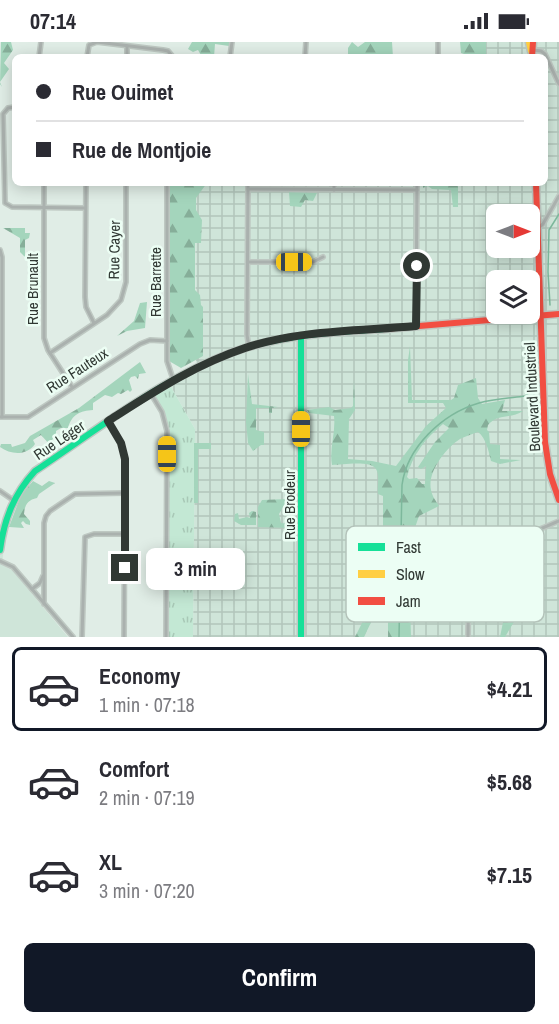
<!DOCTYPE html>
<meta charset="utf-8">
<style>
:root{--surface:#fff;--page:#f7f7f7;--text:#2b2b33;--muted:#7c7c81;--line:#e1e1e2;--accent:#111827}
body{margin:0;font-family:"Archivo Narrow",sans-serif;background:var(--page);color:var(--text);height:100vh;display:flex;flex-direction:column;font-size:22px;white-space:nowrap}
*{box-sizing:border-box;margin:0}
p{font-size:20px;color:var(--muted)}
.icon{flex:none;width:33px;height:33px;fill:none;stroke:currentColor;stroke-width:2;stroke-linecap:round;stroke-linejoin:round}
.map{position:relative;height:595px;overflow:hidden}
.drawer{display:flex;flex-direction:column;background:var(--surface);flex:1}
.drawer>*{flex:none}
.top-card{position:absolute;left:12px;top:12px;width:536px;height:132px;border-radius:9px;box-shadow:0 3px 15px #0003;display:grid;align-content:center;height:132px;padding:0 24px;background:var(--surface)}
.needle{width:39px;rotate:90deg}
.controls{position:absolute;left:486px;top:162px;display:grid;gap:12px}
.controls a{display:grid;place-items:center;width:54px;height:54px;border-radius:9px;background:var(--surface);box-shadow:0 3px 15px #0003;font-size:30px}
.end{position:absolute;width:27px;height:27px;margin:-14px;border:8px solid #303833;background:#fff;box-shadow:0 0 0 3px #fff}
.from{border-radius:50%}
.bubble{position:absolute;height:42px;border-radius:9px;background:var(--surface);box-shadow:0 3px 15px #0003;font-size:20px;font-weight:700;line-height:42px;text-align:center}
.car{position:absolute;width:18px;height:36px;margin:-18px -9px;border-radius:8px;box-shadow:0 0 4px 2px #0007;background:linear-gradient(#f5c518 24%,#345 0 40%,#f5c518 0 76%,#345 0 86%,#f5c518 0)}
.top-card b{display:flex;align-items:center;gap:21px;height:57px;font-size:22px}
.top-card b+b{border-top:2px solid var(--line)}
.top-card i{width:15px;height:15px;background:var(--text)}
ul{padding:10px 0 0;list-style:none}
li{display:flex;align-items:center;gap:18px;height:84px;margin:0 12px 9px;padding:0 12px;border:3px solid transparent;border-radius:9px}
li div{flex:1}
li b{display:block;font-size:22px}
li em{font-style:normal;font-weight:700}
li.selected{border-color:var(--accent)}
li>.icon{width:54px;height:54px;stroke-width:1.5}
.primary-button{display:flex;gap:12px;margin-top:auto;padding:12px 24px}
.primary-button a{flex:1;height:69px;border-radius:9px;background:var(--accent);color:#fff;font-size:24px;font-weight:700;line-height:69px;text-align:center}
.status{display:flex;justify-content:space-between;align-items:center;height:42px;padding:0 30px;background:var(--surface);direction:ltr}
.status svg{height:16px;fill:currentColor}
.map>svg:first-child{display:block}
.built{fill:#cfe5d9}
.industrial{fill:url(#industrial-grid);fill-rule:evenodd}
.grass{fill:url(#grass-tufts)}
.forest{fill:url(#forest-firs);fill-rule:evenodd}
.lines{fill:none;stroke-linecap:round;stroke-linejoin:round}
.stream{stroke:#7db89c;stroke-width:1.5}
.street-casing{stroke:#bec8c2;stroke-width:6}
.fast-casing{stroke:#bec8c2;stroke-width:9}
.slow-casing{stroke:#bec8c2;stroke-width:9}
.jam-casing{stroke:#bec8c2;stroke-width:9}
.street{stroke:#aab1ae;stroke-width:3}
.fast{stroke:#16e098;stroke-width:6}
.slow{stroke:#ffcf43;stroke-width:6}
.jam{stroke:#f24e42;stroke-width:6}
.route{stroke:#303833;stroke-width:8}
.labels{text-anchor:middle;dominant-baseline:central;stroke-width:5;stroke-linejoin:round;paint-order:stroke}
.street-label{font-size:15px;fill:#303833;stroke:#ecfef4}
.key{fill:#ecfef4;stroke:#b4c3ba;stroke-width:1.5}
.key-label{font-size:16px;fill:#303833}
</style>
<div class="status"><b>07:14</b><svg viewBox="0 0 49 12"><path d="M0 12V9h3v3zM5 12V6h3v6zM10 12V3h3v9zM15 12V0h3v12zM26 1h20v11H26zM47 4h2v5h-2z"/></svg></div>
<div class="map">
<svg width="559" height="595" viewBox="0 0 559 595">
<defs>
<pattern id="industrial-grid" width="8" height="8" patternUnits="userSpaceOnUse" patternTransform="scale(1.5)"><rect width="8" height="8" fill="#cfe5d9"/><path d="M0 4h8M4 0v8" fill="none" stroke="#b2c5bb"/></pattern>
<pattern id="grass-tufts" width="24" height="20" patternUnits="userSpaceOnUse" patternTransform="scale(1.5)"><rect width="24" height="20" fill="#c3e8d4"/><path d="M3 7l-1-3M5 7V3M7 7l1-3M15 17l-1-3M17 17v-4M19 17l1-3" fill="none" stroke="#a8c8b6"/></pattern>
<pattern id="forest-firs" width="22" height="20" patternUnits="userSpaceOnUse" patternTransform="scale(1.5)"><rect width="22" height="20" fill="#a4d5bc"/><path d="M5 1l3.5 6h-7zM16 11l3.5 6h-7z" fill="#86ae99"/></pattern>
</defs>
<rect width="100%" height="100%" fill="#e0ede6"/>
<g class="built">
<polygon points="0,482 6,486 2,523 12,528 68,595 0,595"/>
<polygon points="377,568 388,568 388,595 364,595"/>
</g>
<path class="industrial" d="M486 0H559V595H388V568H377L364 595H193L195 387 170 343 196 329 195 141H544V15H486ZM496 172H530V206H496ZM496 238H530V272H496Z"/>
<polygon class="grass" points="170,343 195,387 193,595 168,595 169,391 165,374 155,354"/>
<g class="forest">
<polygon points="1,0 11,0 13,8 4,21 9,27 0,40 2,45 0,42"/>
<polygon points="192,0 229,0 229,4 215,2 214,15 202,15 198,8 193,10 188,7"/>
<polygon points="352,0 358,5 365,0 392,0 393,15 348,15 348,6"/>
<polygon points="460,0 486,0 486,15 465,15 464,12 461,11"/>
<polygon points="170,141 207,141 196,156 196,168 202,178 201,201 195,201 195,248 200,253 201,263 203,265 203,314 181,326 169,319"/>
<polygon points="423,141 458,141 458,165 453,165 451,148 432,147 428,144 423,146"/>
<polygon points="289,150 317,151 313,159 305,158 301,165 290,164"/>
<polygon points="3,186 25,186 25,191 30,191 29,196 25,198 25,215 20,210 20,196"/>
<polygon points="147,260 145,286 127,289 117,294 134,279 140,261"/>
<path d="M410 304 412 358H451L454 356 458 343 476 336 478 356 482 362 505 358 502 369H523C512 377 498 371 488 383L487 388 489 390 490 402 500 403V417L521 418 500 422 491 419C489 410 486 396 478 390 472 392 466 394 460 397 446 406 427 430 431 448 432 454 436 459 439 464L419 474C413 491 411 497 422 512L420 514 413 510 411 511 413 533 410 560 411 595H388V568H377L364 595H355L363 579H367L369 573 366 572 375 554 379 552 380 505 383 499V454L378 452C377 445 380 433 376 427 370 418 342 423 332 423 329 406 336 391 334 374L309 371 307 368 329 365 335 368 351 366 353 364 354 337 355 368 349 377 348 417 372 419 396 424 426 384 446 366 443 361H408V318ZM443 382 449 386 435 400 418 425 421 427 426 424 425 442H422L417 436 409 437 407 435C412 413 426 396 443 382Z"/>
<path d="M140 320 146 331 139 332 138 337 135 334 131 335 129 338 132 348 130 350 128 348 121 352 118 351 112 355 105 353 93 361V368C80 369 72 372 68 386H61L56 389V395L49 400 51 404 41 393 33 398 35 402C27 414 11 413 0 405L1 402H11L12 405 25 401 30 394 79 366Z"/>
<polygon points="248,332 252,362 278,365 272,366 272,371 269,371 269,366 256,366 256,388 264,390 264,403 261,403 253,409 248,401 246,380"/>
<polygon points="194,401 211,401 211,407 198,407 198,461 194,461"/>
<path d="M33 439 42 444 49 439 55 441 39 452 37 456C28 458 25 462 24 472L30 479V483L26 482 23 479 21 481 24 486 9 485 21 453Z"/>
<polygon points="288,457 279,472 281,481 291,482 292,486 258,485 258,465 262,458"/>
<polygon points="252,469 256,470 256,483 241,483 234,479 235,472 238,471 239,477 247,475 250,476 249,471"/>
<path d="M514 544 528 550V556L505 595H500L503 580 516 575 523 560 522 555 518 553C508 557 506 561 496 557L494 551 505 545Z"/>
</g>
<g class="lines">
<g class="stream">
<polyline points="550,263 548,230 549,188 559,172"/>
<path d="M399 595 402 443C407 405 442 372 479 361 494 357 510 356 525 354L529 351 530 343"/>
</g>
<g class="street-casing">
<g id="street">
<polyline points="438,0 438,15"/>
<polyline points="533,8 541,9 545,12 559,42"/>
<polyline points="39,15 41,0"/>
<polyline points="87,15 89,3 97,0 163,8 168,9 173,15"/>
<polyline points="127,15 127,4"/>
<polyline points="230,15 232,0"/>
<polyline points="305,15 306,0"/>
<polyline points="15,65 8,66 3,72 5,161 12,165 85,166"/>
<polyline points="44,141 44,296 48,308 72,345"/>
<polyline points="86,141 85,255 86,265 94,281"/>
<polyline points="167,141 167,319 173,337"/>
<polyline points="248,141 247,293 249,305"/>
<polyline points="334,141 334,148"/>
<polyline points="248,147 417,148"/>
<polyline points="538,186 543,182 559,154"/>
<polyline points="0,208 2,215 2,375"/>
<polyline points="248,220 313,220 323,215"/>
<polyline points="416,284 417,141"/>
<polyline points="50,311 107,273 121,258 126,240 126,141"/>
<polyline points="151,352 162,370 167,389 166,595"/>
<polyline points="0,375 28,375 140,302 150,298 167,299"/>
<polyline points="108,379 121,401 125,417 124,595"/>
<polyline points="0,449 13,458"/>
<polyline points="0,519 13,525 73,595"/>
<polyline points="32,547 40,541 43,534"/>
<polyline points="44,562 44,481 46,474 50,469 75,452 125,451"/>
<polyline points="82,595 85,495 94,492 125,492"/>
<path d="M468 595 469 521C476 486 501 496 527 491 538 489 549 483 559 479"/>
</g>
</g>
<g class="fast-casing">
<g id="fast">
<polyline points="301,294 301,595"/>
<path d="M0 508C4 477 14 452 35 429 103 384 169 330 248 305 292 292 339 290 384 287"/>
</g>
</g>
<g class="slow-casing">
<polyline id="slow" points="529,0 531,9"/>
</g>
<g class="jam-casing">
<g id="jam">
<polyline points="532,15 533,0"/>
<polyline points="536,141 545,400 550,432 559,458"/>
<polyline points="384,287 559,272"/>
</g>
</g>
<use href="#street" class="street"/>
<use href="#fast" class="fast"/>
<use href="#slow" class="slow"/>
<use href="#jam" class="jam"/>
</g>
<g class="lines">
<path class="route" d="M125 526V417L121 401 108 379C152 351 194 323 245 306 299 288 360 289 416 284L417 224"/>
</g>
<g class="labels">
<g class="street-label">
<text transform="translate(114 208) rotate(-89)">Rue Cayer</text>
<text transform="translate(155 240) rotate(-90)">Rue Barrette</text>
<text transform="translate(32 247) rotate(-90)">Rue Brunault</text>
<text transform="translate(77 328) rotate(-33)">Rue Fauteux</text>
<text transform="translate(532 355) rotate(-93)">Boulevard Industriel</text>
<text transform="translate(59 398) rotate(-34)">Rue Léger</text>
<text transform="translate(289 463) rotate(-90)">Rue Brodeur</text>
</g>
</g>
<rect x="346" y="484" width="198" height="96" rx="9" class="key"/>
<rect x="358" y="501" width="27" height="8" fill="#16e098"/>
<rect x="358" y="528" width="27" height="8" fill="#ffcf43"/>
<rect x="358" y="555" width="27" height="8" fill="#f24e42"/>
<g class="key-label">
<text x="396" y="511">Fast</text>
<text x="396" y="538">Slow</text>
<text x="396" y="565">Jam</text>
</g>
</svg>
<div class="controls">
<a><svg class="needle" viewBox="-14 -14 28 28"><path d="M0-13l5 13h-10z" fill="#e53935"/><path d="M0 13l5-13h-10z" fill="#7c7c81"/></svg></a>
<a><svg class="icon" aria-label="layers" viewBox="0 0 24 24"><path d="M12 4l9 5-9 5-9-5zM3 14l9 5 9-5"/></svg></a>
</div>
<i class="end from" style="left:417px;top:224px"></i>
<i class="end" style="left:125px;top:526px"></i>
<div class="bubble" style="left:146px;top:506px;width:99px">3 min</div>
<i class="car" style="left:294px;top:220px;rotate:90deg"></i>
<i class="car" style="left:301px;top:387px;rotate:0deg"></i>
<i class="car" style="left:167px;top:412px;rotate:0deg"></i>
<div class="top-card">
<b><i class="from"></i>Rue Ouimet</b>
<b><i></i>Rue de Montjoie</b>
</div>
</div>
<section class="drawer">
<ul>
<li class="selected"><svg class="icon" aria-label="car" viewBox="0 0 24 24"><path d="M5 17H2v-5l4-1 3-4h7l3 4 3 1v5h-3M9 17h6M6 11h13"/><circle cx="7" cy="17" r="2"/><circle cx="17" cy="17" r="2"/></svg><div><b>Economy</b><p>1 min · 07:18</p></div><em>$4.21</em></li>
<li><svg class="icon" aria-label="car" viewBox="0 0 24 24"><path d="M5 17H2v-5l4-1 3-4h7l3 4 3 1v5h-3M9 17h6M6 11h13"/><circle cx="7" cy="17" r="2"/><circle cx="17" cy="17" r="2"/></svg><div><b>Comfort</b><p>2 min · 07:19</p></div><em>$5.68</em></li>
<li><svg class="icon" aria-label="car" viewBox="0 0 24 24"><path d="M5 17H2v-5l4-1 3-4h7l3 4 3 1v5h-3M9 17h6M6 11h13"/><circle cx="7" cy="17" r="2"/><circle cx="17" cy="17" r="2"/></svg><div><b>XL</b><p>3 min · 07:20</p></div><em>$7.15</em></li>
</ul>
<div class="primary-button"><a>Confirm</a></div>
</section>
